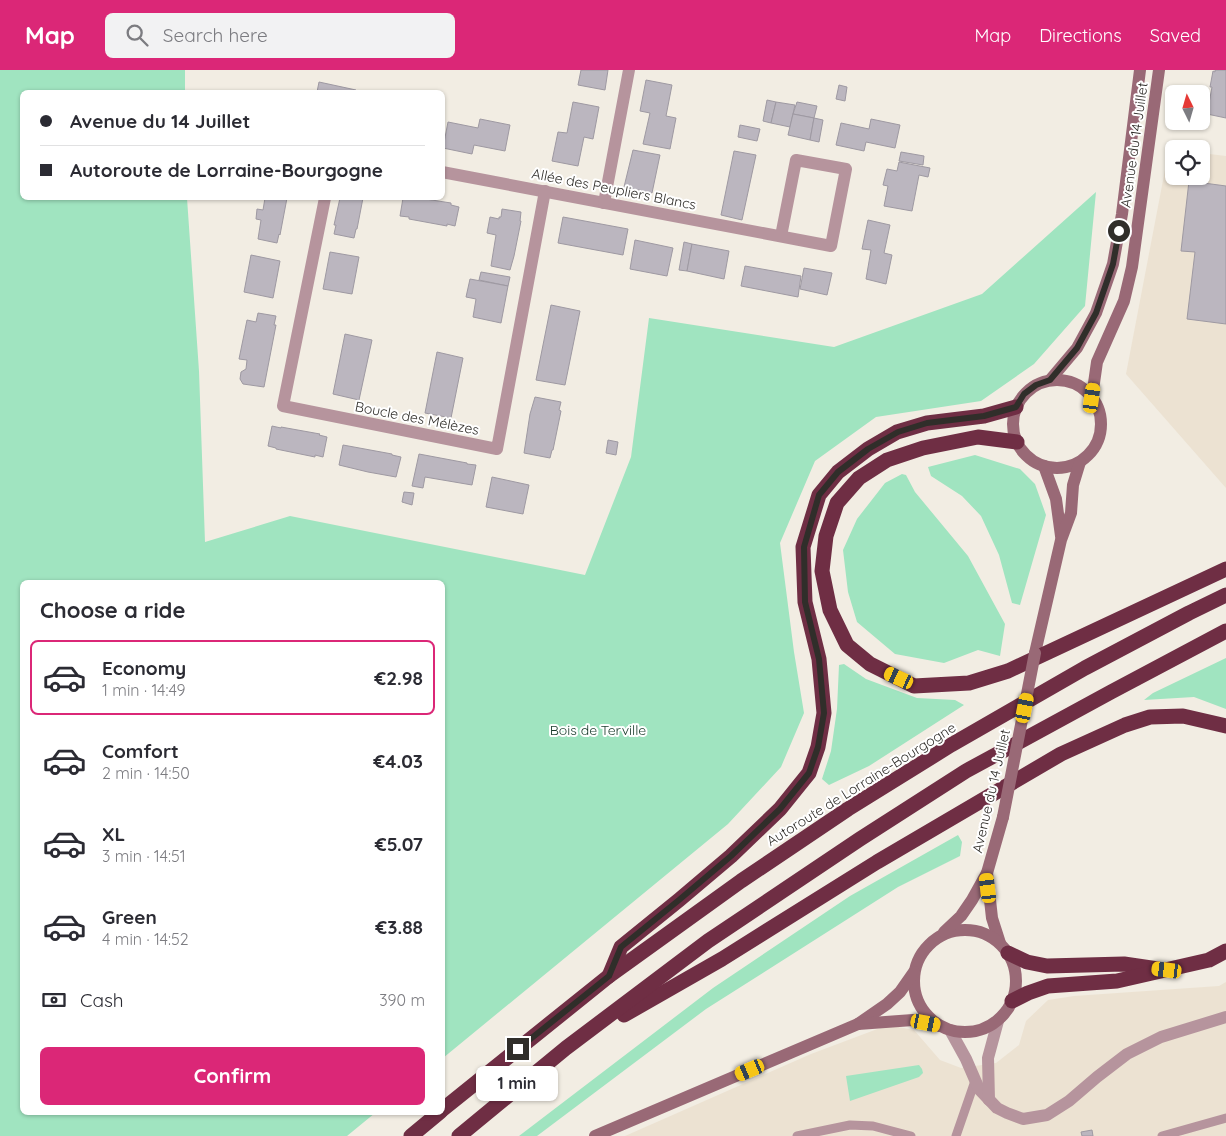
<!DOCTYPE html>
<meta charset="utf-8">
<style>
:root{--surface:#fff;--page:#f2f2f3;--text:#2b2b33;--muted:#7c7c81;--line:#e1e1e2;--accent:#db2777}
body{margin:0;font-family:Quicksand,sans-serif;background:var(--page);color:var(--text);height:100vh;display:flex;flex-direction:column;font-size:19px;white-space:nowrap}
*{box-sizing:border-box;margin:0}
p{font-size:16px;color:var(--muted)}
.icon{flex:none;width:28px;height:28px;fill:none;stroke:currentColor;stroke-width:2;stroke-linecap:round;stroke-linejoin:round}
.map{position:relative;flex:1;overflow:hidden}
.panel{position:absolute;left:20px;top:510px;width:425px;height:535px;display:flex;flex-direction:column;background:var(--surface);border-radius:8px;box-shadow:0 1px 4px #0004}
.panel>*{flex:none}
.top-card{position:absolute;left:20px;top:20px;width:425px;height:110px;border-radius:8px;box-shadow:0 1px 4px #0004;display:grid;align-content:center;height:110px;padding:0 20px;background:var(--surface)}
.needle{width:32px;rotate:355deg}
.tools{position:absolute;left:1165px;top:15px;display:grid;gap:10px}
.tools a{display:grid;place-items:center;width:45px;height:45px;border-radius:8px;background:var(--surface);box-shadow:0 1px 4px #0004;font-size:25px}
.end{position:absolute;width:22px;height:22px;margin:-11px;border:6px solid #302e2a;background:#fff;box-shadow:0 0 0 2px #fff}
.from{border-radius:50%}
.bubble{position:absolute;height:35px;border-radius:8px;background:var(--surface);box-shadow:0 1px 4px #0004;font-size:16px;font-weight:800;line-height:35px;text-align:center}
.car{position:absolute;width:15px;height:30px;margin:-15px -8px;border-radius:6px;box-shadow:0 0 4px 1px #0007;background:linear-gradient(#f5c518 24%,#345 0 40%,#f5c518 0 76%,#345 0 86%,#f5c518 0)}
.top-card b{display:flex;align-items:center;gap:18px;height:48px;font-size:19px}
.top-card b+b{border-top:1px solid var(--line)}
.top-card i{width:12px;height:12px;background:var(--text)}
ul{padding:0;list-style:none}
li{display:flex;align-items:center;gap:15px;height:75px;margin:0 10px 8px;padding:0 10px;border:2px solid transparent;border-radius:8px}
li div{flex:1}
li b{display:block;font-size:19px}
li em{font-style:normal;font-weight:800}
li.selected{border-color:var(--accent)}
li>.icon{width:45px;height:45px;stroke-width:1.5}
h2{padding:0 20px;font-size:22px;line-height:60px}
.pay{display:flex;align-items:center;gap:12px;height:55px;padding:0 20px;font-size:19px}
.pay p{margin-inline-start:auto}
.button{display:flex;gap:10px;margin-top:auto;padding:10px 20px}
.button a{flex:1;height:58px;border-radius:8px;background:var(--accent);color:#fff;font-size:20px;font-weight:800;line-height:58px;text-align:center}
header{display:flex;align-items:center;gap:30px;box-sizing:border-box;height:70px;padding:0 25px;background:var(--accent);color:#fff}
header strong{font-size:24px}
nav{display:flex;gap:28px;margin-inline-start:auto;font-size:18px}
.search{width:350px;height:45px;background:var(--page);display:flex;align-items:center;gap:12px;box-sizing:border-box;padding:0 18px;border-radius:8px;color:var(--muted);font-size:19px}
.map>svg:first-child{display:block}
.built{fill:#ece2d2}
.green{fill:#a0e4c0}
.building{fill:#bbb6bf;stroke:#9e99a2}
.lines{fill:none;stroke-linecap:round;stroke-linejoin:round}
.service{stroke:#b6949d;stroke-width:9}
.minor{stroke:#b6949d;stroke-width:12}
.tertiary{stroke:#b6949d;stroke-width:12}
.secondary{stroke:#996976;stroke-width:12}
.motorway{stroke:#6f2e44;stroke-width:15}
.secondary-bridge{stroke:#996976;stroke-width:12}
.route{stroke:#302e2a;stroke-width:6}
.labels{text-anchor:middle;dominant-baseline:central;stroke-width:4;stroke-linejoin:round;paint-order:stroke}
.street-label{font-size:14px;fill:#302e2a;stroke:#fff}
.park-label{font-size:14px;fill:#173929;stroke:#fff}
</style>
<header>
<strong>Map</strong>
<div class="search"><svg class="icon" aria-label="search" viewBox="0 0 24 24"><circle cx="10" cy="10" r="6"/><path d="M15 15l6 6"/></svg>Search here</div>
<nav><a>Map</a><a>Directions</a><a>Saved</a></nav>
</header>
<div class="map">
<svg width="1226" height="1066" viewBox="0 0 1226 1066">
<rect width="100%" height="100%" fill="#f2ede3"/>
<g class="built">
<polygon points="1169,79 1174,80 1174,106 1201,106 1201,83 1226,86 1226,418 1126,304"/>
<polygon points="1226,912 1226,1066 625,1066 811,984 888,955 914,960 940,990 961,998 996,993 1019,975 1026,951 1048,930 1074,926 1219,916"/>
</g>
<g class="green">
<polygon points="0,0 185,0 185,22 22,22 22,128 187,128 199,301 205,472 290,446 585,505 631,387 649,248 834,277 982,224 1096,122 1085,236 1034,294 981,331 876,347 815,391 780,473 794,582 804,643 781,697 728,754 443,988 442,512 22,512 22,1042 375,1043 347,1066 0,1066"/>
<polygon points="975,385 1020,399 1035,414 1046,445 1020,535 1012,533 999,485 981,446 962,426 931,406 928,397"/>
<polygon points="902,404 906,405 915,422 968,486 1005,554 1000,586 978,580 944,593 895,584 857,552 848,522 843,480 857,449 885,413"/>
<polygon points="1226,588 1226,639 1194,627 1144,630 1153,623"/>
<polygon points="844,594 866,609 917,628 955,630 964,635 869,696 829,715 822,709 831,681 837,639 839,595"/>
<polygon points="958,765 962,772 960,786 898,817 706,939 537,1066 519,1066 713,918 850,826"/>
<polygon points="919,995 922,999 923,1003 919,1007 850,1031 846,1006"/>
</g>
<g class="building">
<polygon points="581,0 608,0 605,20 578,15"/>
<polygon points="1215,0 1226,0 1226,48 1207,44 1212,17 1210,17 1213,1 1215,2"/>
<polygon points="646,10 672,15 666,46 676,48 670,79 643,74 650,43 640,41"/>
<polygon points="319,12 356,20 356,22 317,22"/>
<polygon points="839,15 847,17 845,31 836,29"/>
<polygon points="767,30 776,32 771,53 763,51"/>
<polygon points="573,32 599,37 593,69 584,67 578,96 552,91 558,62 567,63"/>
<polygon points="776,32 795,35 790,57 771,53"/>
<polygon points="797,32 817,36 814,48 793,44"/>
<polygon points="793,44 814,48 810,70 788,65"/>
<polygon points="814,48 823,50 819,72 810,70"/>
<polygon points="480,49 510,55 505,81 474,75 472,84 443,78 448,52 478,58"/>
<polygon points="871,49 900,55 895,78 866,72 864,81 836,75 841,53 869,59"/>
<polygon points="740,55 760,59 757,71 738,67"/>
<polygon points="633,80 660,85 652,123 624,117"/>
<polygon points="734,81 756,85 742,150 721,145"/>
<polygon points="901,82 924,86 923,95 899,91"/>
<polygon points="899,92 930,98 928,107 919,105 912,141 884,136 888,116 883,115 887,99 897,101"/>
<polygon points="1189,111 1226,116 1226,254 1187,249 1195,182 1181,181"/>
<polygon points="265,128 287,128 280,165 279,164 277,173 258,169 261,150 256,149 257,139 263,140"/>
<polygon points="340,128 363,128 357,159 356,159 354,168 334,164 336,155 334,155"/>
<polygon points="403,128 419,128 451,133 451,135 459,137 455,156 447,154 447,156 409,149 409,147 400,146"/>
<polygon points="502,139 521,142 520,151 521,151 514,186 510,200 491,196 496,165 487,163 490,147 499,149 499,147 501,147"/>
<polygon points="563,147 628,159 623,185 558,173"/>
<polygon points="868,150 890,155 884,183 892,185 886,214 866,209 871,180 862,179"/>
<polygon points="635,170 673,178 667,206 630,199"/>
<polygon points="684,172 692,174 687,201 679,200"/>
<polygon points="692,174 729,181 724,209 687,201"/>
<polygon points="330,182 359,187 352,224 323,219"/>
<polygon points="251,185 280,191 273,228 244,222"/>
<polygon points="745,196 801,206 798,227 741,216"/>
<polygon points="804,198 832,203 827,225 800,219"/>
<polygon points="481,202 510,207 508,216 479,210"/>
<polygon points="470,209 508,216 501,253 473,247 476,229 466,227"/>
<polygon points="551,235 580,241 565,315 536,310"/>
<polygon points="258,243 276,246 274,255 276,255 264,317 243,314 240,309 241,302 246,299 247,290 239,289 247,250 256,252"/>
<polygon points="345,264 372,270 359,330 333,324"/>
<polygon points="437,282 463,288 451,348 425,343"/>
<polygon points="535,327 561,332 559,340 561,341 553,380 552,380 550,388 524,383 530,344"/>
<polygon points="272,356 281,358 281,357 320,364 319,365 327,367 323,387 315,385 315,387 276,379 276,378 268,376"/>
<polygon points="608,370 618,372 616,385 606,383"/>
<polygon points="343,375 392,384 392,385 401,387 396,407 368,402 339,395"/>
<polygon points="419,384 467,393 467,394 476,395 472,415 425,407 423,418 412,416"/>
<polygon points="492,407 529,415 523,444 486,437"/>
<polygon points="404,422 414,423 412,435 402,432"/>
<polygon points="1092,1060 1093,1066 1082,1066 1081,1062"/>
</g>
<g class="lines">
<g class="service">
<polyline points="797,1066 850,1055 873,1056 911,1066"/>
<polyline points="956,1066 975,1011"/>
<polyline points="1162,1066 1226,1048"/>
</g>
<g class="minor">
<polyline points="442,102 831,176 846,99 796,90 781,166"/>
<polyline points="325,128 283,336 497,379 545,121"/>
<polyline points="604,133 629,0"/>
</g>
<g class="tertiary">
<polyline points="950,960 966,989 979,1019 997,1038 1007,1043 1023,1049 1047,1045 1069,1031 1097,1007 1127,984 1161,967 1226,947"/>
<polyline points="989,1030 988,988 998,951"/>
</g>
<g class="secondary">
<polyline points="1050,310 1077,278 1096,243 1113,194 1122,144 1140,0"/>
<circle cx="1057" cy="354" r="44"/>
<polyline points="1092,327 1097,292 1124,231 1132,197 1159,0"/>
<polyline points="1044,396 1056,429 1061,466"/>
<polyline points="1035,583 1061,470 1071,443 1073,415 1080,392"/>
<polyline points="987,803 992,848 1000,873"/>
<circle cx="965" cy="911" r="51"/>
<polyline points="944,862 961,846 972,830 987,803 1003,747"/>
<polyline points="858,954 887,934 900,922 914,902"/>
<polyline points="595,1066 858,954 913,950 939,956"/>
</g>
<g class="motorway">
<polyline points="1017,372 978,367 923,378 887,390 859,408 837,433 826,466 822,501 830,540 847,575 870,594 914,616 969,613 1008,601 1226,499"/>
<polyline points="1008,883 1027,892 1047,896 1124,894 1158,899"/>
<polyline points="609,906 621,877 679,830 731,786 780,739 809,703 818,677 824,643 819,589 805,532 803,477 819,425 838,402 868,379 897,362 927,353 984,346 1016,337"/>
<polyline points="1012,931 1028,923 1048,916 1117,911 1209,890 1226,881"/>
<polyline points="624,945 722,889 877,792 1061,684 1125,655 1150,647 1183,646 1226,656"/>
<polyline points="442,1040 609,906 741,811 848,739 951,675 1085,598 1189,543 1226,525"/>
<polyline points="411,1066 440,1042"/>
<polyline points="459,1066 566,978 708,871 860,769 966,701 1111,622 1226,561"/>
</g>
<polyline class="secondary-bridge" points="1003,747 1035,583"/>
</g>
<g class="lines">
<polyline class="route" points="518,979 609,906 621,877 679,830 731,786 780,739 809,703 818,677 824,643 819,589 805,532 804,477 819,425 838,402 868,379 898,362 927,353 984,346 1016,337 1024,324 1036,315 1050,310 1077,278 1096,243 1113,194 1119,161"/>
</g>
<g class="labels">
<g class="street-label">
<text transform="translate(1134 75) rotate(-82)">Avenue du 14 Juillet</text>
<text transform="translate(614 119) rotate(11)">Allée des Peupliers Blancs</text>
<text transform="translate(417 348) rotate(11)">Boucle des Mélèzes</text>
<text transform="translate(861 714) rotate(-32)">Autoroute de Lorraine-Bourgogne</text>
<text transform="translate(991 721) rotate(-77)">Avenue du 14 Juillet</text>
</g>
<g class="park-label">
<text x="598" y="660">Bois de Terville</text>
</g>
</g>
</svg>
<div class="tools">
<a><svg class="needle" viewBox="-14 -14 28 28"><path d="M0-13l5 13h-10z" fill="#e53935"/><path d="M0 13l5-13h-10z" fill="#7c7c81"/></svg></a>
<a><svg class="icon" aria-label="locate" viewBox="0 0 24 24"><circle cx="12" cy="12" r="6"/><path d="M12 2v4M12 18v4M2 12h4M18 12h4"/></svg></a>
</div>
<i class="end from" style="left:1119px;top:161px"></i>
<i class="end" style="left:518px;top:979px"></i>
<div class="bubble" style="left:476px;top:996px;width:82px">1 min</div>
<i class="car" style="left:1092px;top:328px;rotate:8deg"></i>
<i class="car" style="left:899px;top:608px;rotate:295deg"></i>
<i class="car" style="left:1025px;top:638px;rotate:11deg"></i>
<i class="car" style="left:988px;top:818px;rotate:353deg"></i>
<i class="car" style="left:1167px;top:900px;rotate:277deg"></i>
<i class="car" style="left:926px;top:953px;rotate:101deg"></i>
<i class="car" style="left:750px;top:1000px;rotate:247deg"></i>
<div class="top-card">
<b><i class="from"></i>Avenue du 14 Juillet</b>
<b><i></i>Autoroute de Lorraine-Bourgogne</b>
</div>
<section class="panel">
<h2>Choose a ride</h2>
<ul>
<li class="selected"><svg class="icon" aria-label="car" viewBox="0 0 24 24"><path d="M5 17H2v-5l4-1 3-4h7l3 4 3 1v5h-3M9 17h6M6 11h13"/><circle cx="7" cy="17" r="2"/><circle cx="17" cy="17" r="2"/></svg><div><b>Economy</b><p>1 min · 14:49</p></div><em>€2.98</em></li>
<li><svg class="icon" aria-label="car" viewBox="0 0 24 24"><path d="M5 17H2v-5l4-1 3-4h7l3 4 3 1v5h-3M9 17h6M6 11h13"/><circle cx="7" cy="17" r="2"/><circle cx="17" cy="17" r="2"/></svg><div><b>Comfort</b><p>2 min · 14:50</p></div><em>€4.03</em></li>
<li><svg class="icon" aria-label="car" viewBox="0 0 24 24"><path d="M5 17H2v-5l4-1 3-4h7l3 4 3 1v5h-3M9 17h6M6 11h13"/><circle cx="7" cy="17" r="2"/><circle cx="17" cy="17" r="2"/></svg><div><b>XL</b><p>3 min · 14:51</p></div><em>€5.07</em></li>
<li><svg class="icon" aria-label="car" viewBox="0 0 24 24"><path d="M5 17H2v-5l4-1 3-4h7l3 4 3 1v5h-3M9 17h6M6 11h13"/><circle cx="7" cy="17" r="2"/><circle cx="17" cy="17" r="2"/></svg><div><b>Green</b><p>4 min · 14:52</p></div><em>€3.88</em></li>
</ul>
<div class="pay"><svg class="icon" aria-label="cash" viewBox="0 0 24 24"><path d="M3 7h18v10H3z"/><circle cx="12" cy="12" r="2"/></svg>Cash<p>390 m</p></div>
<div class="button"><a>Confirm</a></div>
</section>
</div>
